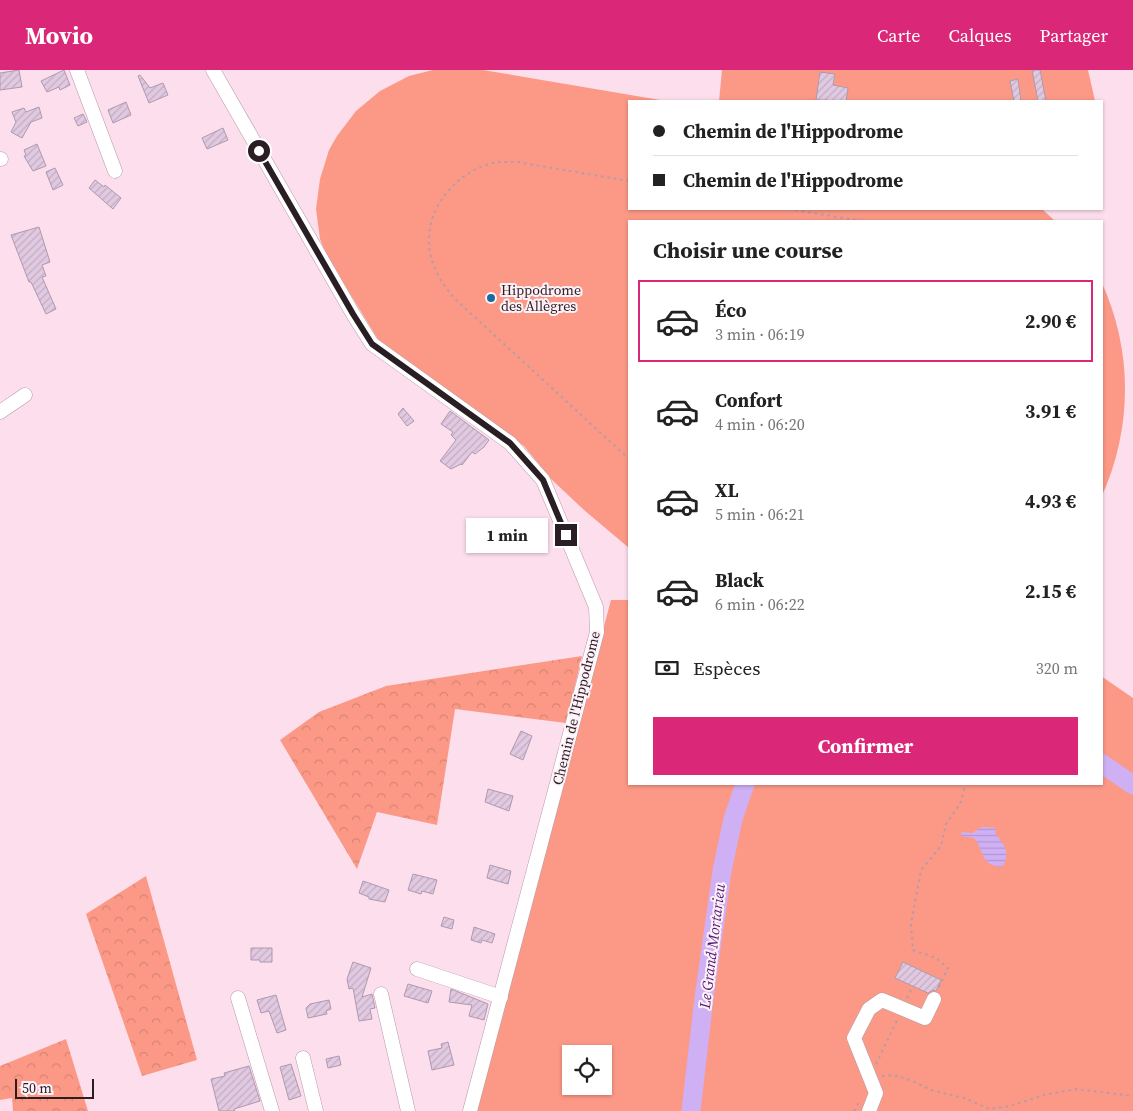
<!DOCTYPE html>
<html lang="fr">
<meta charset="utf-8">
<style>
:root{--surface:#fff;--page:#f6f6f6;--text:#222;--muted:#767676;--line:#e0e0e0;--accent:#db2777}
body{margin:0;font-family:"Source Serif 4",serif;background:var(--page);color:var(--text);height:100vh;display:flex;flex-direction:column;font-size:19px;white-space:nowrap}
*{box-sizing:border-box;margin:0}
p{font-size:16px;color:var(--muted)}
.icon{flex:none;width:28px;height:28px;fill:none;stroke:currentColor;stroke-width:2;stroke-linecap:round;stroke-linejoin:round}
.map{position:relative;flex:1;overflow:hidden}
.side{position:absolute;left:628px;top:150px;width:475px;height:565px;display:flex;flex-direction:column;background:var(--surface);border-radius:0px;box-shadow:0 1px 4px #0004}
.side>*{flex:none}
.guide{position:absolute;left:628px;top:30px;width:475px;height:110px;border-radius:0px;box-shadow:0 1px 4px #0004;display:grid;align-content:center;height:110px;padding:0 25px;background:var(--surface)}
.controls{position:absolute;left:562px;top:975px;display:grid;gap:10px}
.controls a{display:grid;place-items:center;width:50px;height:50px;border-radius:0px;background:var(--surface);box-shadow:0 1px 4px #0004;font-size:25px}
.scale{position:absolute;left:15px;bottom:12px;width:79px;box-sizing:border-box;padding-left:5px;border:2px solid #291e23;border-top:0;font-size:14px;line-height:18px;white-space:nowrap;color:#291e23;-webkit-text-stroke:4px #fef1f7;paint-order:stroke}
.end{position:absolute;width:22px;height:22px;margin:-11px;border:6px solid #291e23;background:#fff;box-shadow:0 0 0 2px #fff}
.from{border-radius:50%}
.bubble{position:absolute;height:35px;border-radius:0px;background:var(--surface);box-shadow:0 1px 4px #0004;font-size:16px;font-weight:700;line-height:35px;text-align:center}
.guide b{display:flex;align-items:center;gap:18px;height:48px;font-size:19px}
.guide b+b{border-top:1px solid var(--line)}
.guide i{width:12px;height:12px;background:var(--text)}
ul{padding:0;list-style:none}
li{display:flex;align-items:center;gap:15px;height:82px;margin:0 10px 8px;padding:0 15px;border:2px solid transparent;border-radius:0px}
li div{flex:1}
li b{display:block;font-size:19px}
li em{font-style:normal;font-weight:700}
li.on{border-color:var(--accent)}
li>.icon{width:45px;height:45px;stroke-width:1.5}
h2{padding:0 25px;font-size:22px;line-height:60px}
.pay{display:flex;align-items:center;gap:12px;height:55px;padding:0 25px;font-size:19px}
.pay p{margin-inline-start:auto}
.action{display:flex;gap:10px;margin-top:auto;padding:10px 25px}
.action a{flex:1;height:58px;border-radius:0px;background:var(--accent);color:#fff;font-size:20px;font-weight:700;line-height:58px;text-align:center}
header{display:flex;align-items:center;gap:30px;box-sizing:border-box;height:70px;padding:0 25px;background:var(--accent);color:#fff}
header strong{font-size:24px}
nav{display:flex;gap:28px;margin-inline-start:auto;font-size:18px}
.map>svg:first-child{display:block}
.green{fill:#fc9986;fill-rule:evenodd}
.forest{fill:url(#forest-crowns)}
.water{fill:url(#water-rules)}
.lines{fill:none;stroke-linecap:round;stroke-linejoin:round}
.river{stroke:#cfb0f4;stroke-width:19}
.building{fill:url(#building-hatch);stroke:#ae99ae}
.minor-casing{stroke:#b699a7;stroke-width:15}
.path{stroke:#b49ca7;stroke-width:2;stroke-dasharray:2.5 4;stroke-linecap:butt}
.minor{stroke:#fff;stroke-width:14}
.route{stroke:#291e23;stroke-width:6}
.poi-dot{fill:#166c9d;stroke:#fef1f7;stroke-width:2}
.labels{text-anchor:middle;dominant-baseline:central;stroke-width:4;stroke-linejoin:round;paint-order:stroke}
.poi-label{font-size:14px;fill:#291e23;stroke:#fef1f7;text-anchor:start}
.street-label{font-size:14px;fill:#291e23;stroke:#fef1f7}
.water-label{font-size:15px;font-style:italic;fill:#4c1677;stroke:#fef1f7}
</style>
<header>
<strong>Movio</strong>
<nav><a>Carte</a><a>Calques</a><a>Partager</a></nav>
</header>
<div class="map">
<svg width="1133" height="1041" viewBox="0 0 1133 1041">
<defs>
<pattern id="forest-crowns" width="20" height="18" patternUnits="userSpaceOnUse" patternTransform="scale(1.25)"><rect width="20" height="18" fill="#fc9986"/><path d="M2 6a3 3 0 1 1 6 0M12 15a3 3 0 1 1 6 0" fill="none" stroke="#d88373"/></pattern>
<pattern id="water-rules" width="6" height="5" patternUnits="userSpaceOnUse" patternTransform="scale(1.25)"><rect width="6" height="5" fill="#cfb0f4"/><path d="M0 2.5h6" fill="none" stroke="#b297d1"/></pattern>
<pattern id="building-hatch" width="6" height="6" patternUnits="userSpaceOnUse" patternTransform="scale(1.25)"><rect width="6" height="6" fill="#e1cae1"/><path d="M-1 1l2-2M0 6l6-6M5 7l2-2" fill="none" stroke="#c1adc1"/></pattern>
</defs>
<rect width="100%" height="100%" fill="#fddeed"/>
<g class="green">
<polygon points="433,0 483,0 666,31 629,31 629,139 1042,139 1055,151 629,151 629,478 584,440 550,408 524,376 379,271 327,186 320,169 316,139 320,109 329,80 337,66 356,41 380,21 409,6"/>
<polygon points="722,0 1088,0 1095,31 719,31"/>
<path d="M1101 211C1133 280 1133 358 1101 428Z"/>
<path d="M611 530H629V714H1101V606L1133 628V1041H475ZM571 984H604V1016H571Z"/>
</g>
<g class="forest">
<polygon points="582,586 566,653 455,639 437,755 377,742 357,799 280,670 319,642 386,616"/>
<polygon points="146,806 197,990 142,1006 86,844"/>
<polygon points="66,969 88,1041 13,1041 12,1028 0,1030 0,996"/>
</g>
<path class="water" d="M982 757 996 758 995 763C1003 773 1012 784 1002 797 979 795 985 781 974 768L961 766 962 762 972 763Z"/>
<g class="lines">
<g class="river">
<polyline points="1101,693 1133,715"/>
<polyline points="691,1041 704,928 722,801 733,749 745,714"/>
</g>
</g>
<g class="building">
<polygon points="19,0 22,17 0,20 0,3"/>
<polygon points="64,0 70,15 60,20 59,17 47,22 41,11"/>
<polygon points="1032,0 1040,0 1046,31 1038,31"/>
<polygon points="820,2 835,4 833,15 848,18 846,31 816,30"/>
<polygon points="140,5 150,18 163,13 168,25 149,33 138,6"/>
<polygon points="1018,9 1021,31 1014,31 1010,11"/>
<polygon points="126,32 131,45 113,53 108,40"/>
<polygon points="39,37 42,48 31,52 22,68 11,62 16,52 12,42 24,38 26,42"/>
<polygon points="83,44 87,52 78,56 74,48"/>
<polygon points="223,58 228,70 207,79 202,68"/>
<polygon points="37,74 46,96 33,101 24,86 26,85 24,80"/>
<polygon points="55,98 63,115 53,120 46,102"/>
<polygon points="95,110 104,117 105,115 121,128 113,139 89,118"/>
<polygon points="39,157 50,192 42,195 46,206 42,207 56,239 46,244 31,212 29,212 11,165"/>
<polygon points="403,338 414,351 407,356 398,344"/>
<polygon points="450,341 489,370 484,377 475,384 472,382 462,395 461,394 451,399 440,391 456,370 451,365 453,362 441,354"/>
<polygon points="521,661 532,666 523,690 510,684"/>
<polygon points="488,719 513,726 509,741 485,732"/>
<polygon points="490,795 511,801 508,814 487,808"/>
<polygon points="413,804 437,810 433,824 422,821 421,824 408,820"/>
<polygon points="363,811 389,820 385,832 369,829 369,827 359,823"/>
<polygon points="444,847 454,850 452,859 441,856"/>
<polygon points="474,857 495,864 492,873 482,870 481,873 471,870"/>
<polygon points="251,878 272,878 272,892 260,892 260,890 251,890"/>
<polygon points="353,892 371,898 362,927 372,924 375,938 370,939 372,949 359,951 353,918 349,919 347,909"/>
<polygon points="903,892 941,910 936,921 933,920 928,923 895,908"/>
<polygon points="408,914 432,921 428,933 404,926"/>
<polygon points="451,919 488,934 484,950 469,946 472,935 449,932"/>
<polygon points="276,925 286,960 277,963 269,941 261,943 257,930"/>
<polygon points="329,930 331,939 326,941 327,944 308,948 306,938 310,934"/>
<polygon points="448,972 454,995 432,1000 428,981 442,978 441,974"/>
<polygon points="339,986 341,995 328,998 326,989"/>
<polygon points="291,994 301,1026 289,1030 280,997"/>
<polygon points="249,996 260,1031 234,1039 235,1041 219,1041 211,1009 225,1006 224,1003"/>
</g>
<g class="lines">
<g class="minor-casing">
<g id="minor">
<polyline points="77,0 115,101"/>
<polyline points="213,0 353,244 372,274 510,373 543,410 596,537 597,562 470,1041"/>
<polyline points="0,89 1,89"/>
<polyline points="0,342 25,325"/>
<polyline points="417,899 501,927"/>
<polyline points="381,924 408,1041"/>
<polyline points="238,928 272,1041"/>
<polyline points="303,988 316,1041"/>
<polyline points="869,1041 876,1023 854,968 869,939 882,930 925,948 934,929"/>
</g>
</g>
<g class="path">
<path d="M629 111 517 92C506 92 496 91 486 95 456 105 431 134 429 166 427 190 440 212 455 229L629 389"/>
<polyline points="789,139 862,151"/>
<polyline points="939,917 948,898 936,888 913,880 911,854 921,800 941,776 946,754 960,734 966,714"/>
<polyline points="907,928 913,916"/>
<polyline points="876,994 898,948"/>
<polyline points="882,1006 893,1005 910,1010 931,1020 967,1029 989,1039 1010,1036 1044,1025 1076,1019 1133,1026"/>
<polyline points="854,1041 859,1032"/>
</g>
<use href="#minor" class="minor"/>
</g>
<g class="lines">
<polyline class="route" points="259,81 353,244 372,274 510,373 543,410 566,465"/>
</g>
<circle class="poi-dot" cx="491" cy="228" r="5"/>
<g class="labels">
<g class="poi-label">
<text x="501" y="220">Hippodrome<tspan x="501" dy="16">des Allègres</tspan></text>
</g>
<g class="street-label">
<text transform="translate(576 638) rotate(-76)">Chemin de l'Hippodrome</text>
</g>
<g class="water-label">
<text transform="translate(712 876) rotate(-83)">Le Grand Mortarieu</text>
</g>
</g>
</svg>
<div class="controls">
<a><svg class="icon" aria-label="locate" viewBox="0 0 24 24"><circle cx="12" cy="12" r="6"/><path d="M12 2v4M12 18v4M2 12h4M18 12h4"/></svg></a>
</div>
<div class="scale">50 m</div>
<i class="end from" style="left:259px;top:81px"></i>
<i class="end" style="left:566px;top:465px"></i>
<div class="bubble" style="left:466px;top:448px;width:82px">1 min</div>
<div class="guide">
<b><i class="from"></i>Chemin de l'Hippodrome</b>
<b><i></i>Chemin de l'Hippodrome</b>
</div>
<section class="side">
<h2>Choisir une course</h2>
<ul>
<li class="on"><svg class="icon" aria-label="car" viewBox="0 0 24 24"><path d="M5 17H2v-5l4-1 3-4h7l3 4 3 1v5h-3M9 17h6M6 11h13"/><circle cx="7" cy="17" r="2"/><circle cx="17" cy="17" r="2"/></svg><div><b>Éco</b><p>3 min · 06:19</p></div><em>2.90 €</em></li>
<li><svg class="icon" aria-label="car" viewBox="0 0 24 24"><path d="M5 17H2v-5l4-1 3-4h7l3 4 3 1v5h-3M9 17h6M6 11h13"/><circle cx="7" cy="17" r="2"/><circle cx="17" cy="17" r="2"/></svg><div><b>Confort</b><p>4 min · 06:20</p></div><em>3.91 €</em></li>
<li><svg class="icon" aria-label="car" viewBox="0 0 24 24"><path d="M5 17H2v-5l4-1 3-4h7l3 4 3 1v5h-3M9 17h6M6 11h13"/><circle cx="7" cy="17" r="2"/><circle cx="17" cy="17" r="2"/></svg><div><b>XL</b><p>5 min · 06:21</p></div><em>4.93 €</em></li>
<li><svg class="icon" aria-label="car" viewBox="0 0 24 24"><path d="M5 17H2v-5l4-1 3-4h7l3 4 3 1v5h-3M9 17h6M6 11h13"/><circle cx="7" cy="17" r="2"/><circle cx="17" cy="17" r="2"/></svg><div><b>Black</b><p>6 min · 06:22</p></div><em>2.15 €</em></li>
</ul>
<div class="pay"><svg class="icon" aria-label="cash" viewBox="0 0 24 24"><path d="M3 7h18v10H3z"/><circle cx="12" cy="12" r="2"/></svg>Espèces<p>320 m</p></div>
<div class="action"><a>Confirmer</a></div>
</section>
</div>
